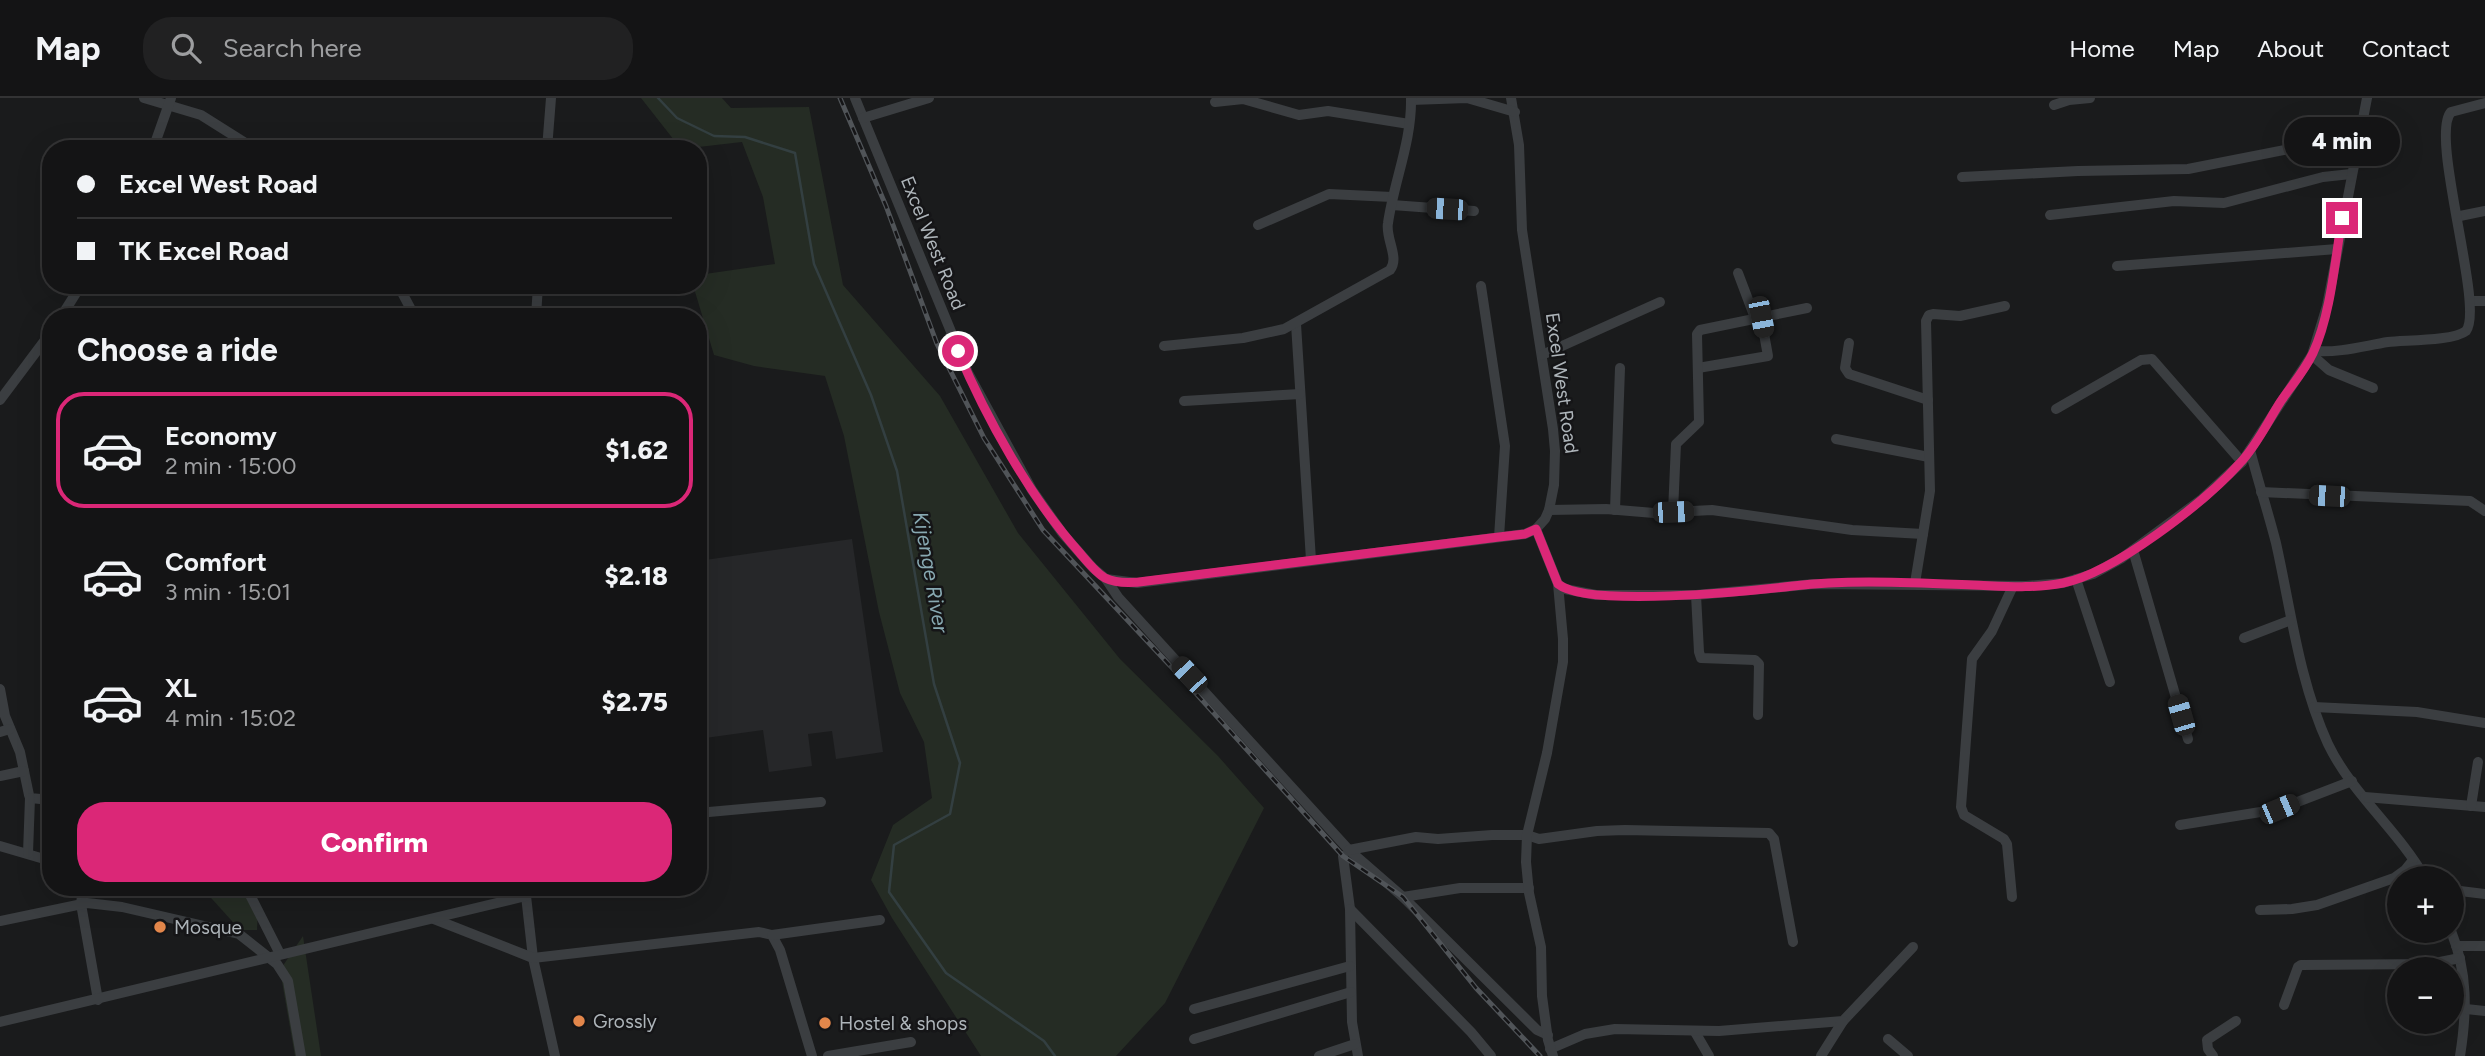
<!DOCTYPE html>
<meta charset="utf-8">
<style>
:root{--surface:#141415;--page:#212122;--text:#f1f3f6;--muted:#9d9ea0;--line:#333334;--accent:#db2777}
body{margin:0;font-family:Figtree,sans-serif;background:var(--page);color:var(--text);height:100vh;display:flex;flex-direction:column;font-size:26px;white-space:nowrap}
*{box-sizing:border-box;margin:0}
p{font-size:23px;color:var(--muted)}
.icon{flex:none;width:38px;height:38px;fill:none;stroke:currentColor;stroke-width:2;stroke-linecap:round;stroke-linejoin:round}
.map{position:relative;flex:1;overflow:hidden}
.sheet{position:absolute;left:42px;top:210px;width:665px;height:588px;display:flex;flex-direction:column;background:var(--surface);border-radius:28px;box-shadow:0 7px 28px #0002,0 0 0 2px var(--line)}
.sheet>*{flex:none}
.guide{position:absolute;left:42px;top:42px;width:665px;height:154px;border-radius:28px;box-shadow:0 7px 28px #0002,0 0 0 2px var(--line);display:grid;align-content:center;height:154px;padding:0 35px;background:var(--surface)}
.tools{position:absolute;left:2387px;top:768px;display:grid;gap:14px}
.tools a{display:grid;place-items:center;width:77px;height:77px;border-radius:50%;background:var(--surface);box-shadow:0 7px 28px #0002,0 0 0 2px var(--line);font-size:35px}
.end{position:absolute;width:32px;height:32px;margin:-16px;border:9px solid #db2777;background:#fff;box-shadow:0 0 0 4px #fff}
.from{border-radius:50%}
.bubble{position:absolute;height:49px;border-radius:24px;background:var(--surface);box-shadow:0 7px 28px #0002,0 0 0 2px var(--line);font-size:23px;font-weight:800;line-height:49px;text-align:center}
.car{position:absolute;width:21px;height:42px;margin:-21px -10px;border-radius:9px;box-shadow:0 0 5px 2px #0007;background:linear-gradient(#222 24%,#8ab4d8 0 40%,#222 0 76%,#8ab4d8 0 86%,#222 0)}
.guide b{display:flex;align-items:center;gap:24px;height:66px;font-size:26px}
.guide b+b{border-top:2px solid var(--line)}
.guide i{width:18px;height:18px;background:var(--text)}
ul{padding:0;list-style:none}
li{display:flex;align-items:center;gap:21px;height:116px;margin:0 14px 10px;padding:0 21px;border:4px solid transparent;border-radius:28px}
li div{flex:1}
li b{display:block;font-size:26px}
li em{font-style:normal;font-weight:800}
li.selected{border-color:var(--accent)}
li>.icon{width:63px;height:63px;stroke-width:1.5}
h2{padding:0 35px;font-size:32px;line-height:84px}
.button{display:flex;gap:14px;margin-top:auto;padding:14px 35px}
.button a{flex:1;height:80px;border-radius:28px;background:var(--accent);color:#fff;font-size:28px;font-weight:800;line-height:80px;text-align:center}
header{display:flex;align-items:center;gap:42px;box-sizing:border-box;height:98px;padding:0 35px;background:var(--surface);border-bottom:2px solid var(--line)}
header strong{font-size:33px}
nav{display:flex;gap:38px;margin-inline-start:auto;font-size:24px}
.search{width:490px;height:63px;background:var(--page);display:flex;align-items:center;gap:18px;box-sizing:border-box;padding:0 24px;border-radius:28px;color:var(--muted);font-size:26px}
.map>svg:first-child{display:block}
.built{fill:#262729}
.green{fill:#252c24}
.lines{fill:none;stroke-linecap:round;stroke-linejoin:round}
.stream{stroke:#333f41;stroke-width:2.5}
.minor{stroke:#3b3e41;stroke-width:10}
.rail-casing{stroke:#505458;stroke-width:5}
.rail{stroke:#151517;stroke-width:2.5;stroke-dasharray:8;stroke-linecap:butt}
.route{stroke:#db2777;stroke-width:9}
.poi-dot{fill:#e3874b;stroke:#151517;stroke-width:2.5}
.labels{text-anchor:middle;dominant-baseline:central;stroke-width:5;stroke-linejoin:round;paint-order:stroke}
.street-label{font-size:19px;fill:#aeb5ba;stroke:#151517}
.poi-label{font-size:19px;fill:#aeb5ba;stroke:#151517;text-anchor:start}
.water-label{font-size:21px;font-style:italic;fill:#88a9b2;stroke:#151517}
</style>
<header>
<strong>Map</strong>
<div class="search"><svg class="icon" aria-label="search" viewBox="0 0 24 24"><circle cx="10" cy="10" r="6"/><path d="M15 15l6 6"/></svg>Search here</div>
<nav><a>Home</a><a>Map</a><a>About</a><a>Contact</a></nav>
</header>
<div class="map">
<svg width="2485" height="958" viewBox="0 0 2485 958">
<rect width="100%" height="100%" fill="#1a1b1c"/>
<polygon class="built" points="852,441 883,654 836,661 832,633 808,636 812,668 769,674 763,632 698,641 698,463"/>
<g class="green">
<polygon points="641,0 722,0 731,10 809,9 843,187 940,298 1018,435 1120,561 1218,658 1264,710 1165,905 1116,958 981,958 892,820 871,782 893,727 932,700 924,644 900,595 879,514 844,338 825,278 754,268 714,257 693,187 698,187 698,177 775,166 763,99 742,44 681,51"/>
<polygon points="205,789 239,789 258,812 257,832 240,832 203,791"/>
<polygon points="303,838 321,958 295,958 280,872"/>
</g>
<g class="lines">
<polyline class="stream" points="658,0 677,20 714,38 745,39 795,55 814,166 871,297 897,373 934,586 960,665 950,716 894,747 889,794 946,875 1044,943 1055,958"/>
<g class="minor">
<polyline points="144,0 201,17 255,51"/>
<polyline points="855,0 968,275 1032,392 1063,436 1093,470 1106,481 1137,485 1525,436 1536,431 1545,421 1549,412 1554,387 1555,353 1553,331 1522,132 1519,47 1511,0"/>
<polyline points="1411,2 1467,0 1515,14"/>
<polyline points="1215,4 1243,1 1299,17 1328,13 1409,26"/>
<polyline points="2054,7 2069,2 2090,0"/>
<polyline points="863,20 929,0"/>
<polyline points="153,51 171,0"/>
<polyline points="547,51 551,0"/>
<polyline points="1962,79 2078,73 2188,71 2360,37"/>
<polyline points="1392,107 1474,113"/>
<polyline points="2050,117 2174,103 2224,105 2323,79 2351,76"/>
<polyline points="2460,118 2485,113"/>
<polyline points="1258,127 1329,96 1392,99"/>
<polyline points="2117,168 2337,151"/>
<polyline points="1738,175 1755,220"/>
<polyline points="398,187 415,219"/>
<polyline points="1481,188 1505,348 1499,439"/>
<polyline points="2473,203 2485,203"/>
<polyline points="61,219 81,187"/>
<polyline points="536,219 538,187"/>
<polyline points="1296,226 1311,462"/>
<polyline points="1849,245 1845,270 1849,276 1928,302"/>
<path d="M1164 248 1243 240 1284 231 1390 172C1400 160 1385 140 1388 125 1394 83 1412 43 1411 0"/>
<path d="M2314 253C2340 255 2363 248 2388 244 2405 242 2454 243 2466 233 2485 210 2429 38 2451 14L2485 5"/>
<polyline points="1542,257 1660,204"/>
<polyline points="2312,257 2329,272 2373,290"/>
<polyline points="1698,270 1768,258 1761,219"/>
<polyline points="0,302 51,234"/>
<polyline points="1184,303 1300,296"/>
<polyline points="2056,311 2141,262 2152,261 2242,364"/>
<polyline points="1836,341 1929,359"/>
<path d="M2250 352C2258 383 2268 414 2276 445 2291 512 2299 583 2328 646 2352 696 2398 732 2425 780"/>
<polyline points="2261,394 2470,403 2485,413"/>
<polyline points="1549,412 1606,411 1654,415 1712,412 1852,432 1923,436"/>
<polyline points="1615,412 1620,270"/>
<polyline points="1673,414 1676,346 1699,324 1697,236 1700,232 1807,210"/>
<polyline points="1536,431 1558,486 1565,491 1596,497 1696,497 1814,486 2026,488 2063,485 2093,476 2122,460 2202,401 2242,364 2312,257 2327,208 2367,0"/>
<polyline points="2133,452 2188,641"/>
<polyline points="1106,481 1118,499 1349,752 1403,799 1537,932 1548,937"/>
<polyline points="2076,481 2110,584"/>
<polyline points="1915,485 1930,393 1926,223 1929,217 1933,216 1960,218 2005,208"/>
<polyline points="1696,497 1699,554 1701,560 1755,562 1759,566 1758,617"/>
<polyline points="2244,540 2291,522"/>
<polyline points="0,591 5,618 20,654 29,697 30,700 51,702"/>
<polyline points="2314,609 2417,614 2485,625"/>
<polyline points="0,634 10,631"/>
<polyline points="0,678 24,673"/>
<polyline points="2365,699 2485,709"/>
<polyline points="2471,708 2478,664"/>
<polyline points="698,715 821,704"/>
<polyline points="2180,727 2279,711 2352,683"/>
<polyline points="0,748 51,763"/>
<polyline points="1349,752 1416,739 1438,741 1492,737 1527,737 1539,741 1597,733 1625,732 1769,735 1774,741 1793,844"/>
<polyline points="28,755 30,700"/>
<polyline points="1343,758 1350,811 1352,924 1358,958"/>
<polyline points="83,789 81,806 98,902"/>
<polyline points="246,789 280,856"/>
<polyline points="525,789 533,860 555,958"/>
<polyline points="2452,792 2485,796"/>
<polyline points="1403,799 1460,790 1529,790"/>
<polyline points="2012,799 2007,746 2004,741 1964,717 1961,709 1972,561 1992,533 2013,488"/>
<polyline points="1350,811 1471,934 1491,958"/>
<polyline points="2260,812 2292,811 2317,807 2394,780 2405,772 2413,762"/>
<polyline points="434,821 533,860 759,834 772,837 780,852 812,958"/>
<polyline points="0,823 87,805 122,809 239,836 277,866 288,883 301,958"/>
<path d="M2451 833C2468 875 2467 914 2460 958"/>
<polyline points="772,837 880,822"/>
<polyline points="2456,848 2485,848"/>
<polyline points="2284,907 2298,869 2301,867 2430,866 2460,860"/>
<polyline points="1194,911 1350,868"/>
<polyline points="2466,911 2485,913"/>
<polyline points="0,924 526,798"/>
<polyline points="1695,934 1709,958"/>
<polyline points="1194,941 1351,894"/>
<polyline points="1888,941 1908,958"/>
<polyline points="1550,951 1585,936 1615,931 1719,933 1843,923 1913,849"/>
<polyline points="828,958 911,944"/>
<polyline points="1319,958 1355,946"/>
<polyline points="1553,958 1548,942 1542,898 1541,849 1529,795 1526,764 1527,737 1547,655 1563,564 1563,541 1558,486"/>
<polyline points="1821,958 1843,923"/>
<polyline points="2213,958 2208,951 2207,942 2236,923"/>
</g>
<g class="rail-casing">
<polyline id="rail" points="840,0 886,108 937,246 984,340 1043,432 1192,591 1343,758 1403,799 1476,890 1540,958"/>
</g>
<use href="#rail" class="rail"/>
</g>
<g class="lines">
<path class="route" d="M958 253C986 320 1030 399 1079 454 1086 462 1095 474 1105 480 1117 486 1134 485 1147 483L1499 439 1525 436 1536 431 1558 486C1587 510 1751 493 1793 488 1852 481 1913 485 1973 487 2002 488 2033 491 2063 485 2114 475 2205 404 2240 365 2257 347 2268 323 2281 303 2292 287 2305 272 2313 255 2331 216 2335 162 2342 120"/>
</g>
<g class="poi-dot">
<circle cx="160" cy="829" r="7"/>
<circle cx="579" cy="923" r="7"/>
<circle cx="825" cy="925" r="7"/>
</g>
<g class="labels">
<g class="street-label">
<text transform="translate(933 145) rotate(68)">Excel West Road</text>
<text transform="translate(1562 285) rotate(82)">Excel West Road</text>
</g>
<g class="poi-label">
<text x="174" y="829">Mosque</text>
<text x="593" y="923">Grossly</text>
<text x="839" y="925">Hostel &amp; shops</text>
</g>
<g class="water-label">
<text transform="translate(931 474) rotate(80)">Kijenge River</text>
</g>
</g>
</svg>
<div class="tools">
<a>+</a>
<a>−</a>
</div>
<i class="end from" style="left:958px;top:253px"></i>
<i class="end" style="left:2342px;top:120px"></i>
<div class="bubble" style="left:2284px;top:19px;width:116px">4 min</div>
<i class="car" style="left:1447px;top:111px;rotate:274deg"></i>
<i class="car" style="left:1761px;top:219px;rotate:169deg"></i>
<i class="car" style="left:2329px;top:398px;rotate:273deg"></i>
<i class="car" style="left:1673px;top:414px;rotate:88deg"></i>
<i class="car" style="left:1189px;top:577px;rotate:317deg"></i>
<i class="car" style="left:2181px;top:617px;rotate:344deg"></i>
<i class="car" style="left:2279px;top:711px;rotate:67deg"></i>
<div class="guide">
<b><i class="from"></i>Excel West Road</b>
<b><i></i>TK Excel Road</b>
</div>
<section class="sheet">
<h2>Choose a ride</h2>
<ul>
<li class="selected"><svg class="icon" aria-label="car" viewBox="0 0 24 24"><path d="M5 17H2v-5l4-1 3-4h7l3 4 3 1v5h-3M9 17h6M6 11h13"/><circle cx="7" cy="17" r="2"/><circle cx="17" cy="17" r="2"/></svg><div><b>Economy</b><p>2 min · 15:00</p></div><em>$1.62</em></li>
<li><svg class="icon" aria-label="car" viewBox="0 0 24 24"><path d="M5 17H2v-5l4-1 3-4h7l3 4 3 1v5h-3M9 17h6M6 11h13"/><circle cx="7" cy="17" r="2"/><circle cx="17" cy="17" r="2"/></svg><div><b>Comfort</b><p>3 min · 15:01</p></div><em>$2.18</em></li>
<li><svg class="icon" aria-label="car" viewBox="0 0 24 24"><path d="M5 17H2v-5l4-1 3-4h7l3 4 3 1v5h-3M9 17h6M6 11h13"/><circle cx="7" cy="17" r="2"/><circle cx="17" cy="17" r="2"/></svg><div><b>XL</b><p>4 min · 15:02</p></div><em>$2.75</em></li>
</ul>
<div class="button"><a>Confirm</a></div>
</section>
</div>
